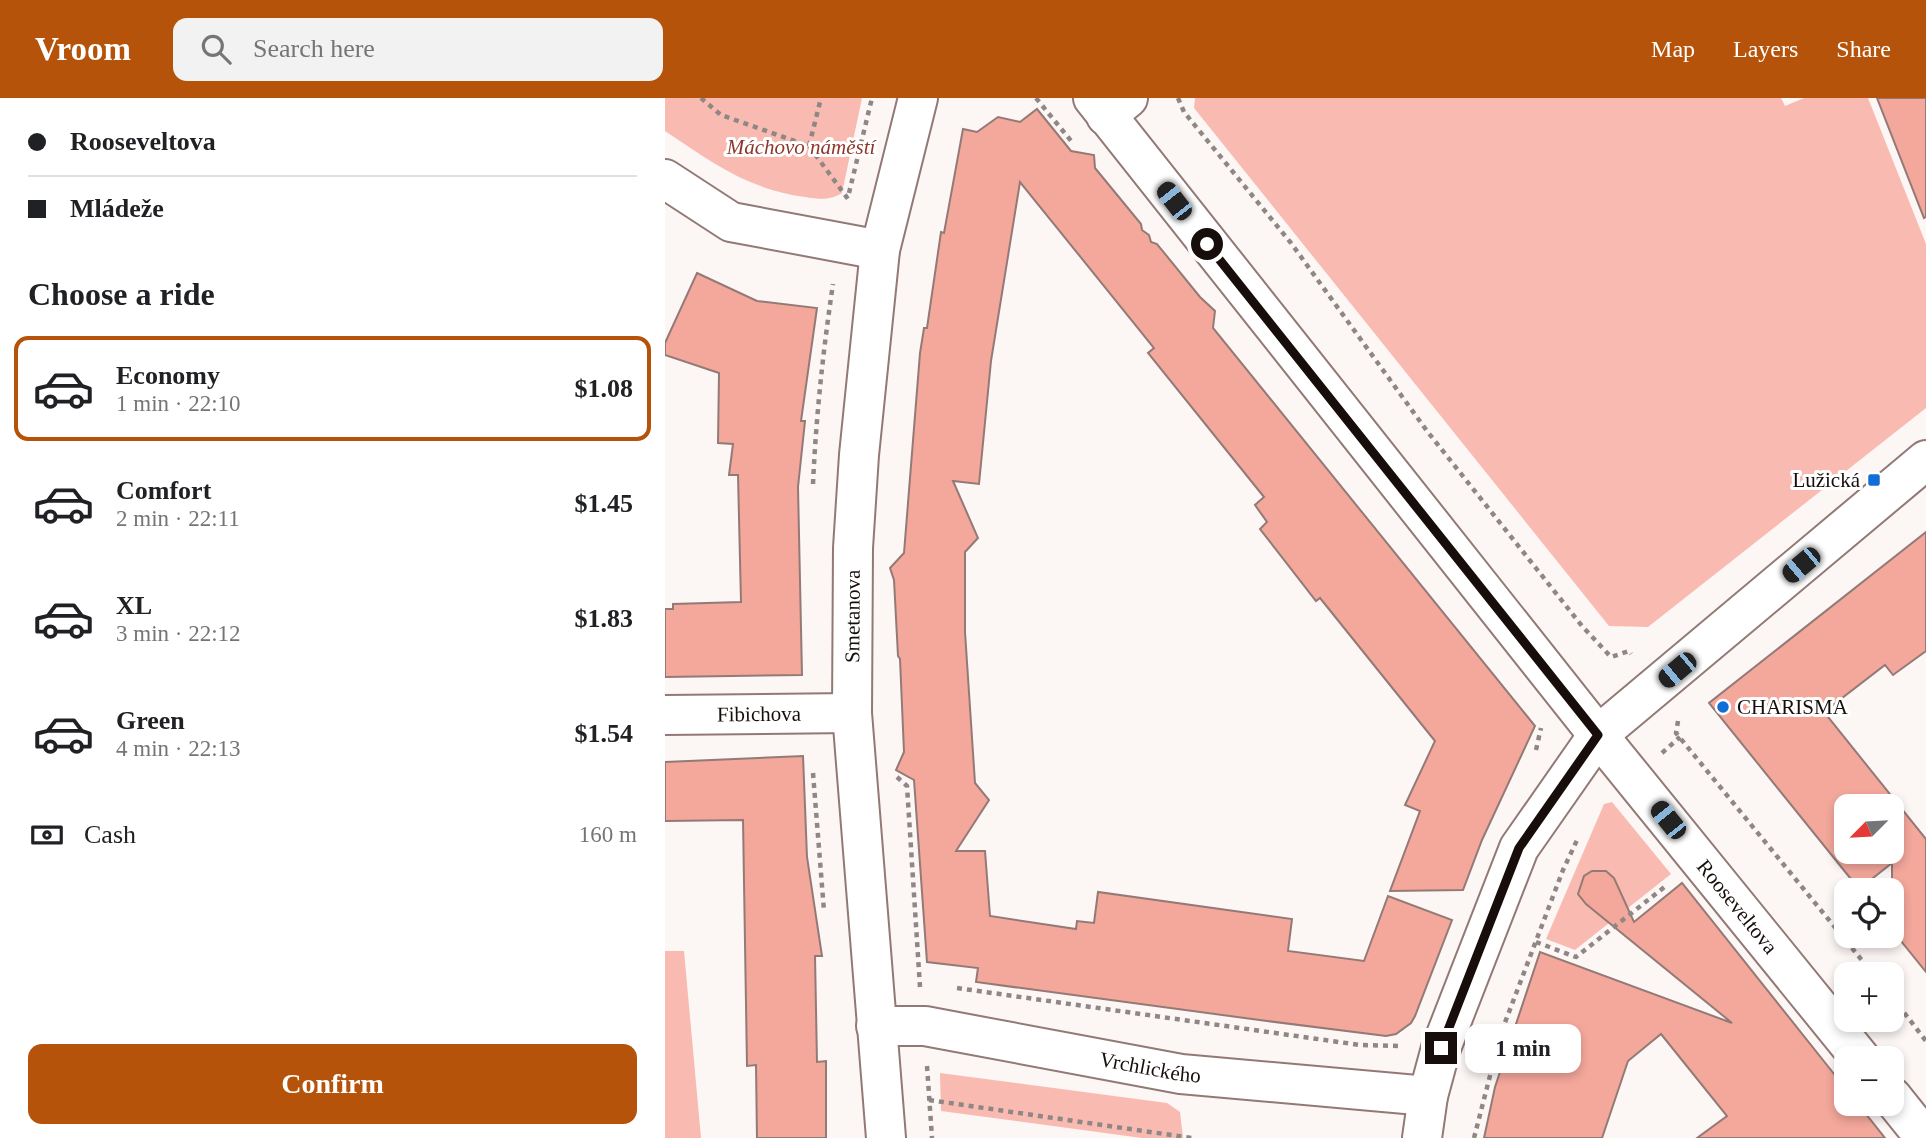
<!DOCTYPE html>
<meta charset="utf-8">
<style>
:root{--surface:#fff;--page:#f2f2f2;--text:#202124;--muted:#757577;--line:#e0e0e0;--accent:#b45309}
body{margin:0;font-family:"Times New Roman",serif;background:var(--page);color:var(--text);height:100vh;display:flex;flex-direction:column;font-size:26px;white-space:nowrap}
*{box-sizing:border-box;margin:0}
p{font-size:23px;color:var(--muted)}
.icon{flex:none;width:38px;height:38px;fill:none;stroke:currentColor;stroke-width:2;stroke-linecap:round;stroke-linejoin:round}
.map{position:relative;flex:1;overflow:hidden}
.details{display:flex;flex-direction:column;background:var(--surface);width:665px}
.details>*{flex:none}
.guide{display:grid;align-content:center;height:154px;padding:0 28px;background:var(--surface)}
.needle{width:46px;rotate:246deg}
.tools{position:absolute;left:1169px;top:696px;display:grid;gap:14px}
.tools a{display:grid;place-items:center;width:70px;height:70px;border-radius:14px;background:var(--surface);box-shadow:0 4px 10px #0003;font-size:35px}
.end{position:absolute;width:32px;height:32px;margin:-16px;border:9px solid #170e0c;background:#fff;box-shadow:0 0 0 4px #fff}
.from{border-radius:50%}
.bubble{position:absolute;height:49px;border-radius:14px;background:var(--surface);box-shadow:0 4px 10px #0003;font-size:23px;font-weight:700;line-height:49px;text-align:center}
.car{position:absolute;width:21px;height:42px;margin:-21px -10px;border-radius:9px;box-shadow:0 0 5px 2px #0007;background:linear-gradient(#222 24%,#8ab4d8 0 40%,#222 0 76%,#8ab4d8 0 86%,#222 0)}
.guide b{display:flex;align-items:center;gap:24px;height:66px;font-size:26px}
.guide b+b{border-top:2px solid var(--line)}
.guide i{width:18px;height:18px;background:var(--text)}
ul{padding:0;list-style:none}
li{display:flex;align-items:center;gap:21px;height:105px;margin:0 14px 10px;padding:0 14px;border:4px solid transparent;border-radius:14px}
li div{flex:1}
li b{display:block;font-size:26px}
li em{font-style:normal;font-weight:700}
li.on{border-color:var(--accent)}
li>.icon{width:63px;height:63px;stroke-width:1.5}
h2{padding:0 28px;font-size:32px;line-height:84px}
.pay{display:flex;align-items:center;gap:18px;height:77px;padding:0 28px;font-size:26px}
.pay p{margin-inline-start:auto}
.primary-button{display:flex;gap:14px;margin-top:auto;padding:14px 28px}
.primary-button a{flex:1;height:80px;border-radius:14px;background:var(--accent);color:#fff;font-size:28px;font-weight:700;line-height:80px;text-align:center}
header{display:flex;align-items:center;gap:42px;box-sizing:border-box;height:98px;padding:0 35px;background:var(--accent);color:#fff}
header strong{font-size:33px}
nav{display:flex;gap:38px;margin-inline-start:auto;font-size:24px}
.search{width:490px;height:63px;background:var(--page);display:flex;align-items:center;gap:18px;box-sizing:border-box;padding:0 24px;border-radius:14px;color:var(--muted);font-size:26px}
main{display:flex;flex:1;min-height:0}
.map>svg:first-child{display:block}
.green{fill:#f9bbb1}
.building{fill:#f4a79b;stroke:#937a76;stroke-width:2;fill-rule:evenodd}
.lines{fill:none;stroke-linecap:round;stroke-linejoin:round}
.minor-casing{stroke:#927975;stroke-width:42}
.secondary-casing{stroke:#927975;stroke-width:42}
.path{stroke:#8e8785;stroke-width:4.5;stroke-dasharray:5 5;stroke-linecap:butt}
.minor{stroke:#fff;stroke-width:38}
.secondary{stroke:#fff;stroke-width:38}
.route{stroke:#170e0c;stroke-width:9}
.poi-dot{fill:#126dd6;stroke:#fff;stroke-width:2.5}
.labels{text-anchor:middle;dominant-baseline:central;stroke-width:6;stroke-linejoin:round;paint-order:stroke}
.park-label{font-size:21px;font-style:italic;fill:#8f362b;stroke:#fff}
.poi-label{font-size:21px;fill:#170e0c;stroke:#fff;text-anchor:end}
.street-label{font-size:21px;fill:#170e0c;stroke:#fff}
</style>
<header>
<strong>Vroom</strong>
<div class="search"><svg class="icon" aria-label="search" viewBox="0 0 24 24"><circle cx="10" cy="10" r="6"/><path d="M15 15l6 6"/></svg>Search here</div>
<nav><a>Map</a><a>Layers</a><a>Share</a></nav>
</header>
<main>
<section class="details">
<div class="guide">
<b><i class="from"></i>Rooseveltova</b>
<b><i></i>Mládeže</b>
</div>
<h2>Choose a ride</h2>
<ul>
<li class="on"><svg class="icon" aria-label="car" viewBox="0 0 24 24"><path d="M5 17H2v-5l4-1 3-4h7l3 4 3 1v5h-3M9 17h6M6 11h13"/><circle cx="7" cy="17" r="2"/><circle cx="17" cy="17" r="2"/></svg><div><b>Economy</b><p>1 min · 22:10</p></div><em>$1.08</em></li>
<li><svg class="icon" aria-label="car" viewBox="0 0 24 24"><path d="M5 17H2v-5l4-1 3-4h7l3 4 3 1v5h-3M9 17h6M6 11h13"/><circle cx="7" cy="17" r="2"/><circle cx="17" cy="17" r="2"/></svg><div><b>Comfort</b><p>2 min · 22:11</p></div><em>$1.45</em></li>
<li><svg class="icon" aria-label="car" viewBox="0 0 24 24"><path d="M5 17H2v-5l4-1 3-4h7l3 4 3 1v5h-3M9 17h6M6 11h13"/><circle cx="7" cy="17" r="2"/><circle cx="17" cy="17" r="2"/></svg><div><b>XL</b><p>3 min · 22:12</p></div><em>$1.83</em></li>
<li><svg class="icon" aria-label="car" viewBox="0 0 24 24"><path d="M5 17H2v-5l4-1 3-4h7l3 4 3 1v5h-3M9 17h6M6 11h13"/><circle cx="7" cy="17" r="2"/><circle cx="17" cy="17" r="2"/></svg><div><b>Green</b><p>4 min · 22:13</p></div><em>$1.54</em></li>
</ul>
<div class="pay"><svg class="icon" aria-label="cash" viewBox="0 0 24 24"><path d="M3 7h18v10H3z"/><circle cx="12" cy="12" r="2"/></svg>Cash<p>160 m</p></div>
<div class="primary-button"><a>Confirm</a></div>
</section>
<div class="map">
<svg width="1261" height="1040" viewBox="0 0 1261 1040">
<rect width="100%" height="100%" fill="#fcf6f5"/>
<g class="green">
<path d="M0 0H197L177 95C164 103 155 101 140 99 82 91 48 65 0 33Z"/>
<polygon points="530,0 1116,0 1120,8 1139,0 1203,0 1261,146 1261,310 983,529 944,528 529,10"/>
<polygon points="947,704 1006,776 910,852 881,841 939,706"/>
<polygon points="0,853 19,853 36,1040 0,1040"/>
<polygon points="275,975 502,1005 515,1014 518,1040 477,1040 276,1013"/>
</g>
<g class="building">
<polygon points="1212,0 1261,0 1261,119 1259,120"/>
<polygon points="372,11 406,53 429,57 430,70 476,126 477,132 484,137 486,144 492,146 535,199 550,213 548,230 870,628 817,742 798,792 725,793 755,713 740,707 770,643 655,500 651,503 595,431 602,424 590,407 599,399 483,255 489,250 355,84 326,263 314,386 288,383 313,440 300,454 300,534 310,685 324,702 291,753 320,753 325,818 411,831 412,823 429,825 433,794 627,821 623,853 699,863 723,798 787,822 750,918 746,925 731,936 721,938 602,923 311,884 313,870 262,864 249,682 231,672 239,654 235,561 233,558 229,482 225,470 239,455 255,255 259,230 262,230 276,134 279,135 298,31 312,34 333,19 355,24"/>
<polygon points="32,175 92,203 152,210 136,323 140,323 133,389 137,577 0,579 0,511 8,511 8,506 76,504 73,377 64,377 68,346 53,345 54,275 0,257 0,245"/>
<path d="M1261 434V553L1228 577 1220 567 1159 614 1261 741V874L1227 832V765L1194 791 1044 605ZM1181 709H1227V754H1181Z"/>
<polygon points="138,658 142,759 157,858 150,858 152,964 161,963 161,1040 92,1040 91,967 82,968 78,722 0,723 0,664"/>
<polygon points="927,773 941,773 949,780 969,824 1017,785 1181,991 1181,1006 1193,1006 1220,1040 1032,1040 1062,1018 996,936 963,963 937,1040 819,1040 830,989 875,854 1067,925 921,806 913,796 919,778"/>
</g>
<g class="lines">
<g class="minor-casing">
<g id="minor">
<polyline points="441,18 463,0"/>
<polyline points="0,81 66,124 215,152"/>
<path id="s1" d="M0 617 187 615"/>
<path id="s2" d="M211 928H260L516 976 763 998"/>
<path id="s3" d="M221 1040 187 615 188 450 194 357 215 152 253 0"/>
<polyline points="757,1040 763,998 776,950 854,750 933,637 1261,362"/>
</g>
</g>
<g class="secondary-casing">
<g id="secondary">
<path id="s4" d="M428 0 933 637 1196 961"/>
<polyline points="1227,999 1260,1040"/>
</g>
</g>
<g class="path">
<polyline points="36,0 56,17 144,48 183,101"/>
<polyline points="371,0 407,44"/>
<polyline points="513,0 519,14 626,145 762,333 917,528 946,559 964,553 966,556"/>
<polyline points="144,48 156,0"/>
<polyline points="184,95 207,0"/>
<path d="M148 386C151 319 158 253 168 186"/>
<polyline points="1013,623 1011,635 1209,877"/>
<polyline points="871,652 876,630"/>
<polyline points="997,655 1015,639"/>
<polyline points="148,675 159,813"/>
<polyline points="232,679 242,688 255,889"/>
<polyline points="871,844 911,859 1002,787"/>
<polyline points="292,890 695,947 735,948"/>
<polyline points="1227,899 1261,943"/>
<polyline points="815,961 828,964"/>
<polyline points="262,968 267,1040"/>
<polyline points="264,1002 527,1040"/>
<polyline points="809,1040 836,935 898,772 913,740"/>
</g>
<use href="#minor" class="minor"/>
<use href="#secondary" class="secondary"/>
</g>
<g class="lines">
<polyline class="route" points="542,146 933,637 854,750 776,950"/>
</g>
<g class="poi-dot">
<rect x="1202" y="375" width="14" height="14" rx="3.5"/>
<circle cx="1058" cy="609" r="7"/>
</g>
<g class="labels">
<g class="park-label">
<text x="136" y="49">Máchovo náměstí</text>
</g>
<g class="poi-label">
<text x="1195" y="382">Lužická</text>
<text x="1072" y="609" text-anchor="start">CHARISMA</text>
</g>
<g class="street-label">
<text stroke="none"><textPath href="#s3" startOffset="523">Smetanova</textPath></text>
<text stroke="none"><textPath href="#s1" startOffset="94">Fibichova</textPath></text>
<text stroke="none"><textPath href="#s4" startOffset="1034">Rooseveltova</textPath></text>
<text stroke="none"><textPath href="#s2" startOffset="278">Vrchlického</textPath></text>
</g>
</g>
</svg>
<div class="tools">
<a><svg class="needle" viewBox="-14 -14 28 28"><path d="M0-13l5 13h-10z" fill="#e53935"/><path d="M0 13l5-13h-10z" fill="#757577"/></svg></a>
<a><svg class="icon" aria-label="locate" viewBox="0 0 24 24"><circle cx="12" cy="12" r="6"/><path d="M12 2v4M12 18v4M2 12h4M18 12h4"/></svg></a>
<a>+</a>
<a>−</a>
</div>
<i class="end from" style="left:542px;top:146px"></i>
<i class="end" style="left:776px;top:950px"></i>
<div class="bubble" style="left:800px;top:926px;width:116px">1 min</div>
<i class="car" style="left:509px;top:103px;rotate:322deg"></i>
<i class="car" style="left:1136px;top:467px;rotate:230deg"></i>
<i class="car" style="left:1012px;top:572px;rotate:230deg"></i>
<i class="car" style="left:1003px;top:722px;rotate:321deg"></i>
</div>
</main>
